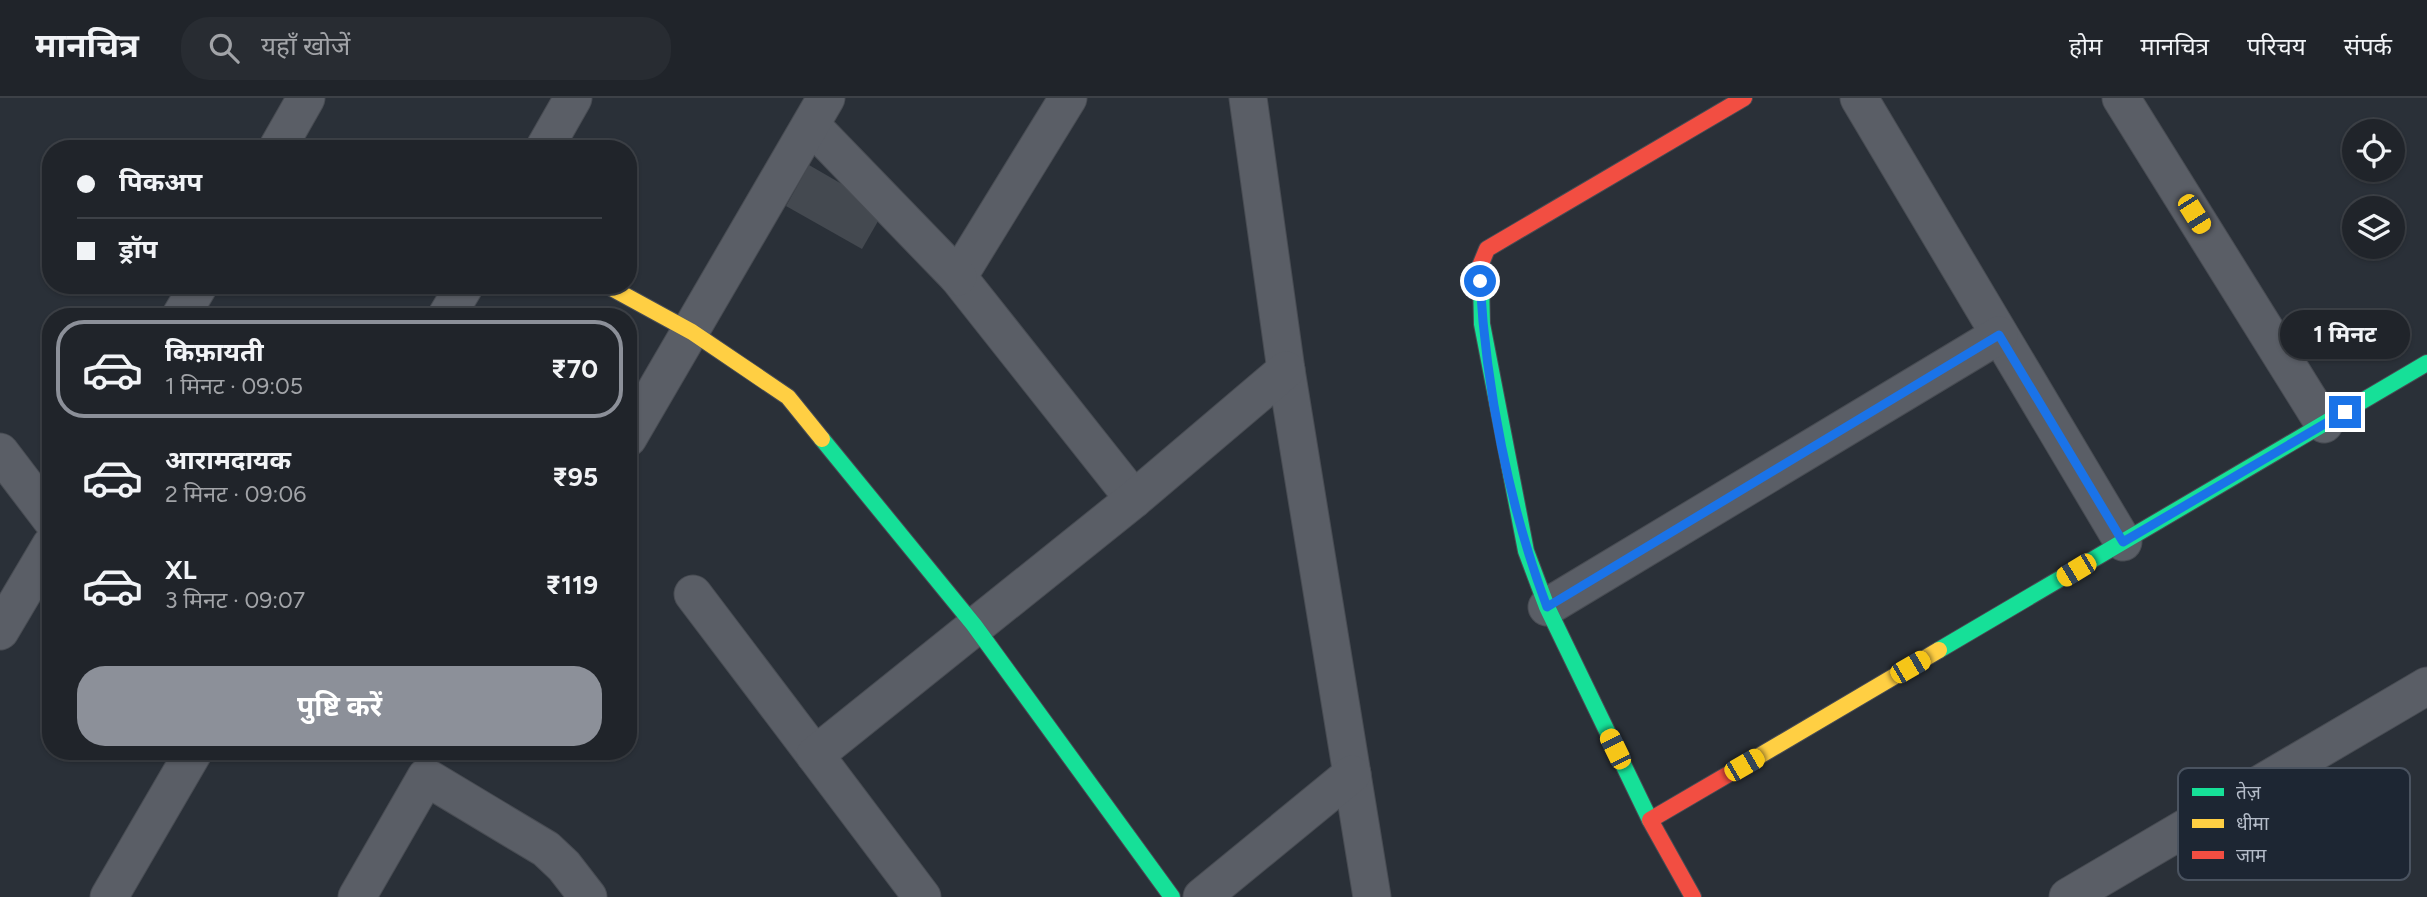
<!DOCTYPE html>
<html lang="hi">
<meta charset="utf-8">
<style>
:root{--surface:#20242a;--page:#282c32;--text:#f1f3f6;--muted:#a2a4a8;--line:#3d4147;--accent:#8c9099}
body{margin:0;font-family:Figtree,"Noto Sans Devanagari",sans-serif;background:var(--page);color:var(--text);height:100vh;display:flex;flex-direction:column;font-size:26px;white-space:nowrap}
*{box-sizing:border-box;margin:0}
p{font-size:23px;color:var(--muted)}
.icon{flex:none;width:38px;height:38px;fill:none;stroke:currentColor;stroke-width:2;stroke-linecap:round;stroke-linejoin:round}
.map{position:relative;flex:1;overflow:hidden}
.details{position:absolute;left:42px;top:210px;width:595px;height:452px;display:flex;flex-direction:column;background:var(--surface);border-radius:28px;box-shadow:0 2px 5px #0004,0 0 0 2px var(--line)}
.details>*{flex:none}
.banner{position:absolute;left:42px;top:42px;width:595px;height:154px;border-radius:28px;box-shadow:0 2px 5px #0004,0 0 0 2px var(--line);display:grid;align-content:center;height:154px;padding:0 35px;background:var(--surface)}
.tools{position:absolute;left:2342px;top:21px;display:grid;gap:14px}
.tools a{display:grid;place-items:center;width:63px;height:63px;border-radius:50%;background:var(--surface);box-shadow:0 2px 5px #0004,0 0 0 2px var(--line);font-size:35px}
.end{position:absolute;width:32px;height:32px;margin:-16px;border:9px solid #1a73e8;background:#fff;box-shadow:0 0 0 4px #fff}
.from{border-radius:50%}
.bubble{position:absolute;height:49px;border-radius:24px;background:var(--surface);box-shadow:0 2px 5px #0004,0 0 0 2px var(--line);font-size:23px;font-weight:700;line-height:49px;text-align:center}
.car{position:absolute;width:21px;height:42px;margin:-21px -10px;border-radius:9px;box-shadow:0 0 5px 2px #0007;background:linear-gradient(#f5c518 24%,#345 0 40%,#f5c518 0 76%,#345 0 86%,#f5c518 0)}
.banner b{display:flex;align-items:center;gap:24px;height:66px;font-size:26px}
.banner b+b{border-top:2px solid var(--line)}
.banner i{width:18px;height:18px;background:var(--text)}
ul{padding:12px 0 0;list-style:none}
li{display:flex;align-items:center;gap:21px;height:98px;margin:0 14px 10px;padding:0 21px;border:4px solid transparent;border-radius:28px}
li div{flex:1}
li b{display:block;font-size:26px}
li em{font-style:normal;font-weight:700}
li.active{border-color:var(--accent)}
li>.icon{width:63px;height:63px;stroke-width:1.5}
.primary-button{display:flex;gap:14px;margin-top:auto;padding:14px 35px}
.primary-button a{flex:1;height:80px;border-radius:28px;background:var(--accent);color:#fff;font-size:28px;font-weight:700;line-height:80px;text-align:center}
header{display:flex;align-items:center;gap:42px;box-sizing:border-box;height:98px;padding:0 35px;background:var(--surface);border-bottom:2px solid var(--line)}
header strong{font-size:33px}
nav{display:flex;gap:38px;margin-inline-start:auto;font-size:24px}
.search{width:490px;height:63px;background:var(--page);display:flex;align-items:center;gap:18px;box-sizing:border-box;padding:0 24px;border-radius:28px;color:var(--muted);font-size:26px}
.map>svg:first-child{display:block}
.building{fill:#444950}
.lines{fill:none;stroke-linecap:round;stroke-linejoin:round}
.street-casing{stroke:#484c53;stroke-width:39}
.fast-casing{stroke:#484c53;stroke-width:18}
.slow-casing{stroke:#484c53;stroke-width:18}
.jam-casing{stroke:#484c53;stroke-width:18}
.street{stroke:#5a5e66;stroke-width:37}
.fast{stroke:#16e098;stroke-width:16}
.slow{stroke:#ffcf43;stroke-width:16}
.jam{stroke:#f24e42;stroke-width:16}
.route{stroke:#1a73e8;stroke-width:9}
.key{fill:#1d2633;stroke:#4a5360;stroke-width:2}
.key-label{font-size:19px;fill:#b4bcc9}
</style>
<header>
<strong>मानचित्र</strong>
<div class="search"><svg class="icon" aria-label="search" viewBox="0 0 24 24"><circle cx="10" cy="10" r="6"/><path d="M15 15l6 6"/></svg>यहाँ खोजें</div>
<nav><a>होम</a><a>मानचित्र</a><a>परिचय</a><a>संपर्क</a></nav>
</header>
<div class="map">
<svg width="2427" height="799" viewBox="0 0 2427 799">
<rect width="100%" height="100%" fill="#2a3038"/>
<polygon class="building" points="809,67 885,111 862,151 786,108"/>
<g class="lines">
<g class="street-casing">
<g id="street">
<polyline points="1068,0 958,179 1134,401"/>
<polyline points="1248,0 1286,272 1372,799"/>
<polyline points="1859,0 2123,444"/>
<polyline points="2121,0 2324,326"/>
<polyline points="811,27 958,179"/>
<polyline points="277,51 306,0"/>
<polyline points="544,51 573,0"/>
<polyline points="180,219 199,187"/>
<polyline points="446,219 465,187"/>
<polyline points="628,340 826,0"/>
<polyline points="0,354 51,421"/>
<polyline points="693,496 815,657"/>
<polyline points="1547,509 1999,237"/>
<polyline points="0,533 51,447"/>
<polyline points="109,799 194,653"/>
<polyline points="357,799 426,679 546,751 564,768 588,799"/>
<polyline points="922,799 815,657 1134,401 1286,272"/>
<polyline points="1202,799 1352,676"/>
<polyline points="2068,799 2427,588"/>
</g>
</g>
<g class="fast-casing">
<g id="fast">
<polyline points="1481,184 1482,226 1526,453 1547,509 1650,722"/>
<polyline points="822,341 974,527 1172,799"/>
<polyline points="1939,552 2427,265"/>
</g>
</g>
<g class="slow-casing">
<g id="slow">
<polyline points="606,187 692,234 788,299 822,341"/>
<polyline points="1744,667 1939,552"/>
</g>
</g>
<g class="jam-casing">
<g id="jam">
<polyline points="1481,184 1480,168 1487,151 1744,0"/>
<polyline points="1693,799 1650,722 1744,667"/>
</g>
</g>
<use href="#street" class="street"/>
<use href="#fast" class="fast"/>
<use href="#slow" class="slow"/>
<use href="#jam" class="jam"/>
</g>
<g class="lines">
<path class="route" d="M1480 183C1486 290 1509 408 1547 509L1999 237 2123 444 2345 314"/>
</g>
<rect x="2178" y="670" width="232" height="112" rx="10" class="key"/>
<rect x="2192" y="690" width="32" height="8" fill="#16e098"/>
<rect x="2192" y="721" width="32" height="9" fill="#ffcf43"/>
<rect x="2192" y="753" width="32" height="8" fill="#f24e42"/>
<g class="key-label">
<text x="2236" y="701">तेज़</text>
<text x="2236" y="732">धीमा</text>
<text x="2236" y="764">जाम</text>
</g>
</svg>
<div class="tools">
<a><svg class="icon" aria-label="locate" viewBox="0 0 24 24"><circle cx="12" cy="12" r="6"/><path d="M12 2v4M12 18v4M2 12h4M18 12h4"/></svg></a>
<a><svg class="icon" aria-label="layers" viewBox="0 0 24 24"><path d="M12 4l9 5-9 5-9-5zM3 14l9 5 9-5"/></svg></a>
</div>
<i class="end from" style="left:1480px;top:183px"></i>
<i class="end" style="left:2345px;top:314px"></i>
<div class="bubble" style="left:2280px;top:212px;width:130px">1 मिनट</div>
<i class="car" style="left:2194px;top:116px;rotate:148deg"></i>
<i class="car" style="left:2076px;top:472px;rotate:239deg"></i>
<i class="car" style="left:1910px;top:569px;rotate:60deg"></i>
<i class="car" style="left:1615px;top:651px;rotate:334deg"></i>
<i class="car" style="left:1744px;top:667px;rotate:60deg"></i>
<div class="banner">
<b><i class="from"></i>पिकअप</b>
<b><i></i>ड्रॉप</b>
</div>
<section class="details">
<ul>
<li class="active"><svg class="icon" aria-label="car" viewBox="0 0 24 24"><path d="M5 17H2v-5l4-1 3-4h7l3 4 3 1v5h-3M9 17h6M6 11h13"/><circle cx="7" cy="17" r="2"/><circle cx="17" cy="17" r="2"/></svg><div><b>किफ़ायती</b><p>1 मिनट · 09:05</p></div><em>₹70</em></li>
<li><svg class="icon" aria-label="car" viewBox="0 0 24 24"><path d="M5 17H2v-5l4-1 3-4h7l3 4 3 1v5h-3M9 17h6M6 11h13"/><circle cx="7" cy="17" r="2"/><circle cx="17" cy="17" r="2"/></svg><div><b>आरामदायक</b><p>2 मिनट · 09:06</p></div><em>₹95</em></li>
<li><svg class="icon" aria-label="car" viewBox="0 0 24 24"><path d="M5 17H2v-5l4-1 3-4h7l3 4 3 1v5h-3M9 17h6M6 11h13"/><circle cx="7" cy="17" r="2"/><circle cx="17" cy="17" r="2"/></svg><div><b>XL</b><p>3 मिनट · 09:07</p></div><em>₹119</em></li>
</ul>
<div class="primary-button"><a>पुष्टि करें</a></div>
</section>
</div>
